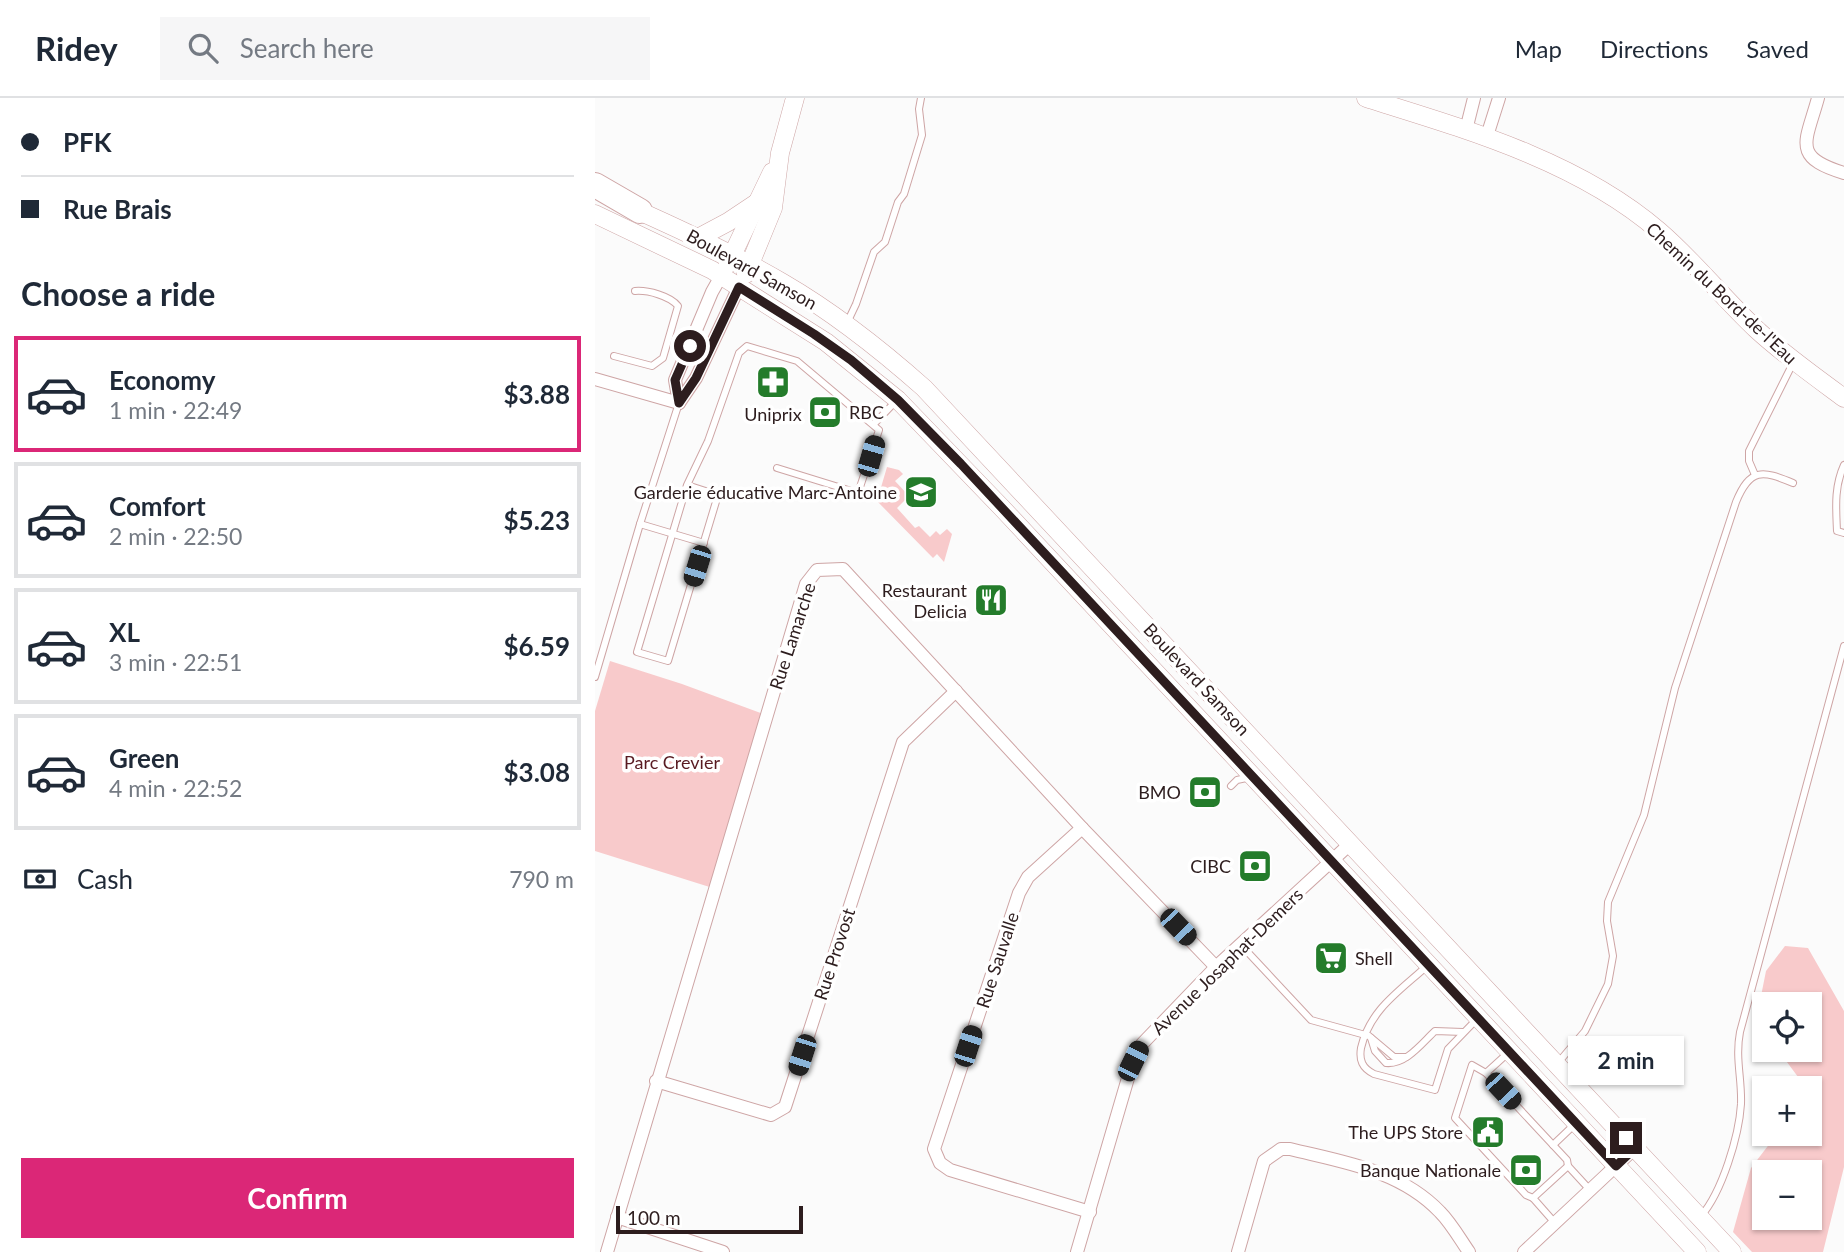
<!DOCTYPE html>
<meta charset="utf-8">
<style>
:root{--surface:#fff;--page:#f6f6f7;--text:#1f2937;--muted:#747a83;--line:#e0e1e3;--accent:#db2777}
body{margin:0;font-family:Lato,sans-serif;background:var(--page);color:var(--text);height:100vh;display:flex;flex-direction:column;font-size:26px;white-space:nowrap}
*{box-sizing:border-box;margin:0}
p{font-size:23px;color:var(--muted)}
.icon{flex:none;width:38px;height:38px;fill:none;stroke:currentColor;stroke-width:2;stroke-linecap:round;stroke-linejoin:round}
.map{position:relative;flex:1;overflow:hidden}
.drawer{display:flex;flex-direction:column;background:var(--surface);width:595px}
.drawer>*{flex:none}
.banner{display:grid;align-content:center;height:154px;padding:0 21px;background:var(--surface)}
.tools{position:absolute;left:1157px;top:894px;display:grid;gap:14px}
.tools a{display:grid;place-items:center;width:70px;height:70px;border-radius:0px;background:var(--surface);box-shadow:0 2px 5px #0004;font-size:35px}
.scale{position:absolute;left:21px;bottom:18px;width:187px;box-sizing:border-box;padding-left:7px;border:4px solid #2d1d1e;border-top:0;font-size:19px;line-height:24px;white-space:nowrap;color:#2d1d1e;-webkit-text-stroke:5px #fff;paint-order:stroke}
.end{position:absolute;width:32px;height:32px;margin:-16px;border:9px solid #2d1d1e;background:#fff;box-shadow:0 0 0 4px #fff}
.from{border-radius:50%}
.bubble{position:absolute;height:49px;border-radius:0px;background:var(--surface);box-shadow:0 2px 5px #0004;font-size:23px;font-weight:700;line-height:49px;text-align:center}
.car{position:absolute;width:21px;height:42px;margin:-21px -10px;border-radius:9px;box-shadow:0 0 5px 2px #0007;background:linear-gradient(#222 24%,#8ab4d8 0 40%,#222 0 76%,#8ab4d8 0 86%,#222 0)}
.banner b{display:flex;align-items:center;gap:24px;height:66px;font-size:26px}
.banner b+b{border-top:2px solid var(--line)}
.banner i{width:18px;height:18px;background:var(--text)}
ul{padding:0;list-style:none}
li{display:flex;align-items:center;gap:21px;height:116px;margin:0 14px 10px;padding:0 7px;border:4px solid var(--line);border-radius:0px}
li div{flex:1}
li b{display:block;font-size:26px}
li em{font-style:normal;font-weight:700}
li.selected{border-color:var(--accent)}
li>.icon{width:63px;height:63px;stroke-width:1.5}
h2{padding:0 21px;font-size:32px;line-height:84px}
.pay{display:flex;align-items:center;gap:18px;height:77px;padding:0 21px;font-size:26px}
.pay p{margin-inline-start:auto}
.action{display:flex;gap:14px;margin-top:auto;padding:14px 21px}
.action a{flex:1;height:80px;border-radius:0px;background:var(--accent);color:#fff;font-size:28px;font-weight:700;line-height:80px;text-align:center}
header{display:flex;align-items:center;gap:42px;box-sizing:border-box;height:98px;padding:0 35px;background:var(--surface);border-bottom:2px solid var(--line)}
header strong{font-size:33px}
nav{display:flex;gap:38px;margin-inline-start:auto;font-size:24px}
.search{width:490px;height:63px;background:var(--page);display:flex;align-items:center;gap:18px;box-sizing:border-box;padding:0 24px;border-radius:0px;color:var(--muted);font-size:26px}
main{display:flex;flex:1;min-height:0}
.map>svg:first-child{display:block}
.green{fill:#f8cacb;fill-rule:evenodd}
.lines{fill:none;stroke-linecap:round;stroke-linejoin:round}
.lane-casing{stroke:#cea5a5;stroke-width:8}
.street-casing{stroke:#cea5a5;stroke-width:14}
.secondary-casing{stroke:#cea5a5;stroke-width:19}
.highway-casing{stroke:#cea5a5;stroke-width:26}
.lane{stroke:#fff;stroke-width:6}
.street{stroke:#fff;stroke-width:12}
.secondary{stroke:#fff;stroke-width:18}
.highway{stroke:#fff;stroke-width:24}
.route{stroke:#2d1d1e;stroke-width:9}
.labels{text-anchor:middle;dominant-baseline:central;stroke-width:7;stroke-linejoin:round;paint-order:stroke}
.street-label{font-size:18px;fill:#2d1d1e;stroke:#fff}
.poi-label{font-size:18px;fill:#2d1d1e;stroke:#fff;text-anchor:end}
.park-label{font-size:18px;fill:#581a21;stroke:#fff}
</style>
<header>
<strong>Ridey</strong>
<div class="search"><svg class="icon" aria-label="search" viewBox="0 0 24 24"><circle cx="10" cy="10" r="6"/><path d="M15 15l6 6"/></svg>Search here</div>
<nav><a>Map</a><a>Directions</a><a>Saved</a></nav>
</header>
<main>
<section class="drawer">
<div class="banner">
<b><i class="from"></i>PFK</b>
<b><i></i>Rue Brais</b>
</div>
<h2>Choose a ride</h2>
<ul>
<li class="selected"><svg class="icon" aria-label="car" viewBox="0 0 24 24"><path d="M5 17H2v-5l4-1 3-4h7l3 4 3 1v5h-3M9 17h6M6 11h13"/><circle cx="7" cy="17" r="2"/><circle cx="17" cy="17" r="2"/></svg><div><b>Economy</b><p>1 min · 22:49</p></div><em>$3.88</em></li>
<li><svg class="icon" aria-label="car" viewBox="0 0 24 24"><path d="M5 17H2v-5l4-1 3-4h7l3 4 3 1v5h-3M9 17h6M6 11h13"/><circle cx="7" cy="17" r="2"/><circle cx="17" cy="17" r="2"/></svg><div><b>Comfort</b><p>2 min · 22:50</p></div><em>$5.23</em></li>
<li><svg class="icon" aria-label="car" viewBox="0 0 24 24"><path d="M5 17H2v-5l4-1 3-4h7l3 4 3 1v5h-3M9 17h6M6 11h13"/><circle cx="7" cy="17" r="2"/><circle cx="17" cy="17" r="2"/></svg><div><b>XL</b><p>3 min · 22:51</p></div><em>$6.59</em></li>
<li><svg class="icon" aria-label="car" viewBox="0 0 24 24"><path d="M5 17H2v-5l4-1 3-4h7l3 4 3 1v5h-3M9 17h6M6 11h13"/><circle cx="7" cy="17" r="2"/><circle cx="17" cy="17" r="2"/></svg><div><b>Green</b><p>4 min · 22:52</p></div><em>$3.08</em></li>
</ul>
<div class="pay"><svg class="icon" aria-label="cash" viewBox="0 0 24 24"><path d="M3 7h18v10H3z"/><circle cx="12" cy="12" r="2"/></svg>Cash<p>790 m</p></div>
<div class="action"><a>Confirm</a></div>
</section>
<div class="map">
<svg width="1249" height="1154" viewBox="0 0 1249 1154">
<rect width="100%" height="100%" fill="#fbfbfb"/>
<g class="green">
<polygon points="292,369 304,372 308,376 300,383 314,398 302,410 320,430 324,428 335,439 341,433 345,437 352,431 357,436 349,464 342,456 338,460 282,403"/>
<polygon points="15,563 87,586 171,617 121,791 0,753 0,613"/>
<path d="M1190 848 1213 850 1249 913V1069L1228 1154H1157L1138 1134 1156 1070 1182 1036H1214V990H1208L1209 987 1183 952H1214V906H1169V931L1162 918 1171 873ZM1169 1074H1214V1120H1169Z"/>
</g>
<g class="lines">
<g class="lane-casing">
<g id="lane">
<polyline points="252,225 261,206 279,154 290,144 303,104 309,96 327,37 324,11 326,0"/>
<path d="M19 258 57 268 68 260 83 208C75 198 53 192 40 193"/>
<polyline points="279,326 301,303"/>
<path d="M1249 367C1239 389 1241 410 1242 433L1249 435"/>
<polyline points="1160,377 1154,363 1154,353 1198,265"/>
<polyline points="92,387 123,397 73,563 42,554 92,387 113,343 144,255 152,248 202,263 284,332 263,395 182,370"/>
<polyline points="45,426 109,445"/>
<polyline points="0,579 45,426 84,305"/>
<polyline points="636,688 642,682 656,679"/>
<polyline points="646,847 716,922 774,938 799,959 811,959"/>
<path d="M833 867C805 893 775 911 766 950 764 962 767 970 779 976L840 992 853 951 882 921"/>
<path d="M776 940 780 953 791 965C811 967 827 945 840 933L868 934"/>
<polyline points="913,955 891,975 958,1047 979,1027"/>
<path d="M962 966 990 933 1013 886 1018 858 1012 823 1013 804 1049 717 1080 590 1141 404C1155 370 1167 372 1198 385"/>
<polyline points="891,975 877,967 860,1020 931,1097 938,1100"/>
<polyline points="958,1047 972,1062 973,1068 995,1092"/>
<path d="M1106 1118C1127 1094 1144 1038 1146 1006 1147 981 1140 960 1145 934L1249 548"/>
<polyline points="960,1125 938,1100 973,1068"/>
</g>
</g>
<g class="street-casing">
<g id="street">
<path d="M1223 0C1211 44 1196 59 1249 75"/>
<polyline points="871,32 879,0"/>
<polyline points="892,38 904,0"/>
<polyline points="0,281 84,305"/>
<polyline points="84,305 80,282 117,194 126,178"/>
<polyline points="84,305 101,280 144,189"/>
<polyline points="487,730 433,779 424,795 339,1051 345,1065 355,1072 495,1114"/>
<polyline points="61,983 176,1017 190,1009 308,644 361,593"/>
<polyline points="22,1119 128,1154"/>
<polyline points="12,1154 211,486 222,472 248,471 487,730 621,869"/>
<polyline points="482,1154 538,963 547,946 621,869 755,746"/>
<path d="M643 1154 669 1063 686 1051H695C748 1064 805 1072 845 1114 856 1125 865 1141 874 1154"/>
<polyline points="929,1154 1040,1050"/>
</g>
</g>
<g class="secondary-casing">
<g id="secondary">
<path d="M771 0C870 31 983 63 1064 133 1099 163 1128 200 1161 231 1188 256 1219 278 1249 300"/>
<path d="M35 109C87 132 139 156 188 185 238 214 285 251 329 290L1137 1154"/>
<polyline points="0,116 117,172 231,244 303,302 407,410 1102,1154"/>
<polyline points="103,140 133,124 163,104"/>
<polyline points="133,166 177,74"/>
<polyline points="151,176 178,110 185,55 200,0"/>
</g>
</g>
<g class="highway-casing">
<polyline id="highway" points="0,87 45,113"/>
</g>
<use href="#lane" class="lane"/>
<use href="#street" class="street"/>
<use href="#secondary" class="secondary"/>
<use href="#highway" class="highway"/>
</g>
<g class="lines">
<polyline class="route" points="95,248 80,282 84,305 101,280 144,189 219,236 256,262 303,302 366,366 1021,1068 1040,1050 1031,1040"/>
</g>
<defs>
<g id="pharmacy-square" transform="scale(1.75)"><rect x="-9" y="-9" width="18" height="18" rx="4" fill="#247c2b" stroke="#fff"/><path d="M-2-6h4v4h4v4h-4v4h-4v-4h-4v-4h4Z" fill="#fff"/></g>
<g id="bank-square" transform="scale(1.75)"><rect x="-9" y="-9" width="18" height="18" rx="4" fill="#247c2b" stroke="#fff"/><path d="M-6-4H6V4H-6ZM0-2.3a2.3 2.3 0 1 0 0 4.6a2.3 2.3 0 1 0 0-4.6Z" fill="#fff"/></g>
<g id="school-square" transform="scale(1.75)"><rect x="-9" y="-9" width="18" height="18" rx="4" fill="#247c2b" stroke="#fff"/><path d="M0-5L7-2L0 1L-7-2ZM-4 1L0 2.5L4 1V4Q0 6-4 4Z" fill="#fff"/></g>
<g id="restaurant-square" transform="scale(1.75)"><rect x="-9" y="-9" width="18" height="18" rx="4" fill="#247c2b" stroke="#fff"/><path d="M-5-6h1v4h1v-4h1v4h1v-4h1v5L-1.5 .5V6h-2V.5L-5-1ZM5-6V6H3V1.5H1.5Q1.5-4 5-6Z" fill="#fff"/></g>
<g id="supermarket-square" transform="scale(1.75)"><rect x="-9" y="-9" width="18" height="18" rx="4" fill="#247c2b" stroke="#fff"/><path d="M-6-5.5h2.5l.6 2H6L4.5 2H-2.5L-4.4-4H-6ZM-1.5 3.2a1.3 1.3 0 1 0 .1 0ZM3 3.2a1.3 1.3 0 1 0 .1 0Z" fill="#fff"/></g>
<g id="civic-square" transform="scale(1.75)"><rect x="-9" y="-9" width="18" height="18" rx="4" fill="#247c2b" stroke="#fff"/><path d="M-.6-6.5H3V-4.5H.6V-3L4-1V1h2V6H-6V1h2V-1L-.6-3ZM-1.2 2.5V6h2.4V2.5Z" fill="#fff"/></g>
</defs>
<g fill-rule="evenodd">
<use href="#pharmacy-square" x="178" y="284"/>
<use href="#bank-square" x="230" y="314"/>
<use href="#school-square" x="326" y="394"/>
<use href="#restaurant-square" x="396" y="502"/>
<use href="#bank-square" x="610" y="694"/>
<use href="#bank-square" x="660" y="768"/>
<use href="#supermarket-square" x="736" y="860"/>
<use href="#civic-square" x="893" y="1034"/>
<use href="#bank-square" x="931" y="1072"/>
</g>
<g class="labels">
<g class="street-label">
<text transform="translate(157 171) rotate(29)">Boulevard Samson</text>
<text transform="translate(1127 195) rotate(43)">Chemin du Bord-de-l'Eau</text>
<text transform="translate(197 538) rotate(-72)">Rue Lamarche</text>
<text transform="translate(602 581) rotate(47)">Boulevard Samson</text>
<text transform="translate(239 856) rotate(-72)">Rue Provost</text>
<text transform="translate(402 862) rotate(-72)">Rue Sauvalle</text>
<text transform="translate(632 863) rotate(-44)">Avenue Josaphat-Demers</text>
</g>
<g class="poi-label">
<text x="254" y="314" text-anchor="start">RBC</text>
<text x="178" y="316" text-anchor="middle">Uniprix</text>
<text x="302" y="394">Garderie éducative Marc-Antoine</text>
<text x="372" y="492">Restaurant<tspan x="372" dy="21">Delicia</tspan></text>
<text x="586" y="694">BMO</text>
<text x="636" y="768">CIBC</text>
<text x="760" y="860" text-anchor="start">Shell</text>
<text x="868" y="1034">The UPS Store</text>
<text x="906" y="1072">Banque Nationale</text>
</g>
<g class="park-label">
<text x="77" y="664">Parc Crevier</text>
</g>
</g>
</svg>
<div class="tools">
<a><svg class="icon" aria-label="locate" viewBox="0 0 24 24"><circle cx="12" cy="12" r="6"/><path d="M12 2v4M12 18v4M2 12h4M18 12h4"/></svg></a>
<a>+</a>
<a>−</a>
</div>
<div class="scale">100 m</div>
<i class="end from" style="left:95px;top:248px"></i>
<i class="end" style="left:1031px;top:1040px"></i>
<div class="bubble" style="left:973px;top:938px;width:116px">2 min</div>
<i class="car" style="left:276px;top:358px;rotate:16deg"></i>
<i class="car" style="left:102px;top:468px;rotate:197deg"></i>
<i class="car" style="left:583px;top:829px;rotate:136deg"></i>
<i class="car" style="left:373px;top:948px;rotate:18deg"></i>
<i class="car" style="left:207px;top:957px;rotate:198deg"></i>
<i class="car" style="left:538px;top:963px;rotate:26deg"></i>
<i class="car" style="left:908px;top:993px;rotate:137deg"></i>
</div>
</main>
